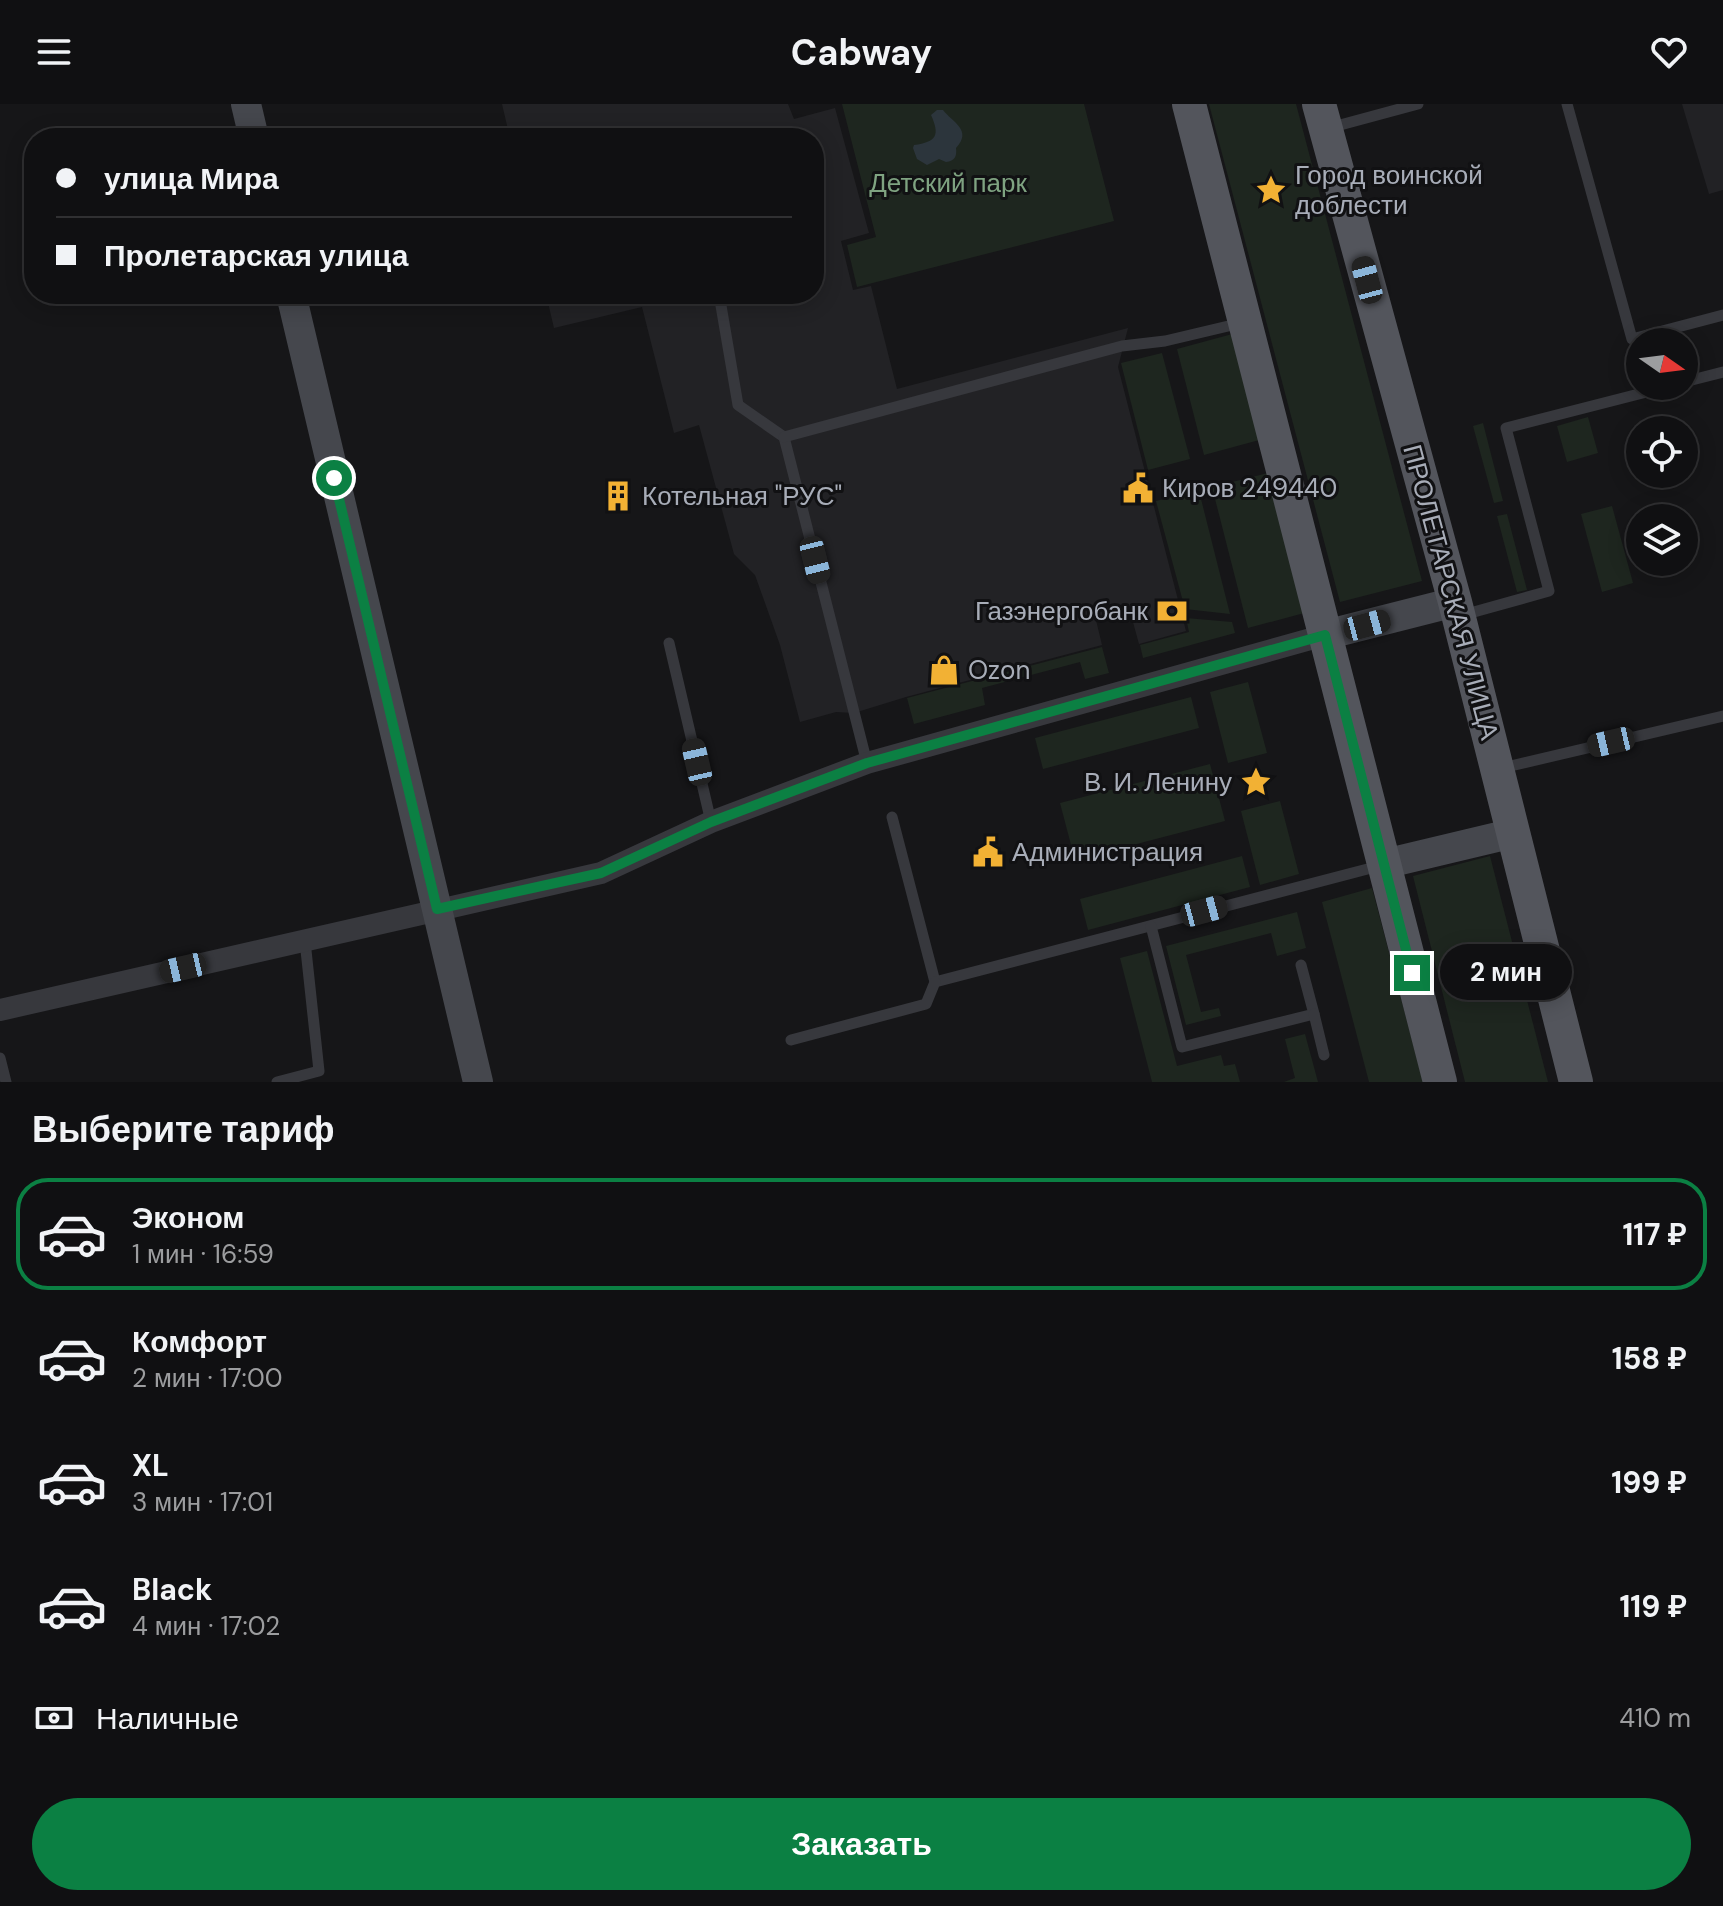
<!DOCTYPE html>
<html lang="ru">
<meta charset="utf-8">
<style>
:root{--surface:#101012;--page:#1e1e20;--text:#f1f3f6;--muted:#9c9d9f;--line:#303032;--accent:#0b8043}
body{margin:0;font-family:"DM Sans",sans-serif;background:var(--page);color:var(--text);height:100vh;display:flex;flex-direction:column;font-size:30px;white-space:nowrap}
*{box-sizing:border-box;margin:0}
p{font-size:26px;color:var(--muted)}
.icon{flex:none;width:44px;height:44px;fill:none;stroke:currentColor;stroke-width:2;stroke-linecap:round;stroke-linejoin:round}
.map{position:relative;height:978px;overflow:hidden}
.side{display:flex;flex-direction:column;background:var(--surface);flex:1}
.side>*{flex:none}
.banner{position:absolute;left:24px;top:24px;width:800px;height:176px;border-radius:32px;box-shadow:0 4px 20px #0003,0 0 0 2px var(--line);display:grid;align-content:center;height:176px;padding:0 32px;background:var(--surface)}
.needle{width:52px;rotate:104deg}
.fabs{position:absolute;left:1626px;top:224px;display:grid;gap:16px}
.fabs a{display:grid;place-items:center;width:72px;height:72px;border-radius:50%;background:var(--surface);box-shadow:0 4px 20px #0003,0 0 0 2px var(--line);font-size:40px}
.end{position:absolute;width:36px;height:36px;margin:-18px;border:10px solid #0b8043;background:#fff;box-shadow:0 0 0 4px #fff}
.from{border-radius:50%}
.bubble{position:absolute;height:56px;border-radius:28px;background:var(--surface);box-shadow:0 4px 20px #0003,0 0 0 2px var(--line);font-size:26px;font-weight:700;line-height:56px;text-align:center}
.car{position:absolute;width:24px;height:48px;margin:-24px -12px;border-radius:10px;box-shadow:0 0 6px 2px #0007;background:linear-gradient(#222 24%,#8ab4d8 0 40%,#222 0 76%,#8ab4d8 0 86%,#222 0)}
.banner b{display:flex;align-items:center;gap:28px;height:76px;font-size:30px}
.banner b+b{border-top:2px solid var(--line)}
.banner i{width:20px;height:20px;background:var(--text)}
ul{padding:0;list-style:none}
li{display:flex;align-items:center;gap:24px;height:112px;margin:0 16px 12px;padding:0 16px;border:4px solid transparent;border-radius:32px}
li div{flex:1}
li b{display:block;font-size:30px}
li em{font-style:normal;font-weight:700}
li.selected{border-color:var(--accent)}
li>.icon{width:72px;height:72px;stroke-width:1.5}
h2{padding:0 32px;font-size:36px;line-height:96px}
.pay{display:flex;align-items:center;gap:20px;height:88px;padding:0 32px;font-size:30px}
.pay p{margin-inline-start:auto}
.action{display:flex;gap:16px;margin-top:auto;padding:16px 32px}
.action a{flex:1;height:92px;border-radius:48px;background:var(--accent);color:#fff;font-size:32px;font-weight:700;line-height:92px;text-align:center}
header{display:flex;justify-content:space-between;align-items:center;height:104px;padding:0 32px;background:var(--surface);font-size:36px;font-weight:700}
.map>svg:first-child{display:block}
.built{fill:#222225}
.green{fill:#1e261f}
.water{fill:#2c353c}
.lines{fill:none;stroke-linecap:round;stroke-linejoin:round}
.lane{stroke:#37383d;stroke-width:11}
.street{stroke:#37383d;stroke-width:22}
.secondary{stroke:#45474d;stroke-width:30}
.primary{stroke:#53555c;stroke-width:34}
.route{stroke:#0b8043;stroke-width:10}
.labels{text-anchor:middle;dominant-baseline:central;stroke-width:6;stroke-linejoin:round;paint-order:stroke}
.poi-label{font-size:26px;fill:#a8adb8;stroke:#111113;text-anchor:start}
.park-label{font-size:26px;fill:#7fa381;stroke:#111113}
.street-label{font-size:26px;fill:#a8adb8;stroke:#111113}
</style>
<header><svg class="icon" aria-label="menu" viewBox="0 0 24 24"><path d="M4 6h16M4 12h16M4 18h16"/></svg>Cabway<svg class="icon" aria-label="heart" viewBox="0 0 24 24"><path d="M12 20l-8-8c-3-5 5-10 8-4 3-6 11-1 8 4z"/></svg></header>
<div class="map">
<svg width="1723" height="978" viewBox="0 0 1723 978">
<rect width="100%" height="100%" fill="#161618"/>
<g class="built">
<polygon points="502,0 788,0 794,15 835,4 869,129 841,137 853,186 871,182 897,285 1128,224 1118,263 1186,527 1139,540 1130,507 1096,516 1102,541 906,593 854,609 836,608 800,618 780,541 755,471 734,450 699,321 674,329 642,203 554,224 546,190 814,190 814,34 510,34"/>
<polygon points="1682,0 1723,0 1723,86 1709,90"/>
</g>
<g class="green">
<polygon points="842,0 1084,0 1114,117 857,183 847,141 876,133"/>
<polygon points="1209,0 1296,0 1422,477 1340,498"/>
<polygon points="1236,229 1263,335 1204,351 1177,245"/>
<polygon points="1162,249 1190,355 1148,366 1121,259"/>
<polygon points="1588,313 1598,349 1567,358 1557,322"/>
<polygon points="1483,319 1503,397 1494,399 1473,322"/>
<polygon points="1272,368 1308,508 1248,524 1212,383"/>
<polygon points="1199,386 1199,387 1230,510 1185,505 1156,397"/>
<polygon points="1612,402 1633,479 1602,488 1581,410"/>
<polygon points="1507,410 1527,486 1517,488 1497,412"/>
<polygon points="1186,514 1232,518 1235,529 1143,554 1140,541 1189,528"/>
<polygon points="1102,543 1109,569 1085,575 1080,558 982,584 985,601 914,620 907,594"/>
<polygon points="1248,578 1267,649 1228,659 1210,588"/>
<polygon points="1191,593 1199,624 1043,665 1035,634"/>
<polygon points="1210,660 1225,717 1075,756 1060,699"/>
<polygon points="1280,697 1299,770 1260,781 1241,707"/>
<polygon points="1242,752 1250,783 1088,826 1080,795"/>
<polygon points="1490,752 1548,978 1465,978 1413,772"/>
<polygon points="1372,784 1423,978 1369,978 1322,798"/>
<polygon points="1297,808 1306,844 1277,852 1271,829 1186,851 1201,908 1219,904 1221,912 1186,921 1166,842"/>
<polygon points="1147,847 1177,962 1221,951 1224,962 1235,960 1240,978 1152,978 1120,854"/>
<polygon points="1305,930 1318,978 1284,978 1295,974 1285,935"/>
</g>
<path class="water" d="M937 6H943C952 18 973 26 956 44 957 52 955 57 946 58L939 55 927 61 917 55 913 44 914 41C937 38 940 31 931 11Z"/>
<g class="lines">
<g class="lane">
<polyline points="1567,0 1632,235 1723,211"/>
<polyline points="1329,24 1418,0"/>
<polyline points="719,190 738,301 784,333 867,659"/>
<polyline points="1684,278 1723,268"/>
<polyline points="784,333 1122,242 1165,237 1241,219"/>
<polyline points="1463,511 1549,487 1506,324 1670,282"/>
<polyline points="669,539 711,718"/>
<polyline points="1502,664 1723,612"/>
<polyline points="892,713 935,878 1379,762"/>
<polyline points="1151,822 1182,943 1314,910 1301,861"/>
<polyline points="1314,910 1324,951"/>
<polyline points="791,936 926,900 935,878"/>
<polyline points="0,954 6,978"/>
<polyline points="277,978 319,967 305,837"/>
</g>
<polyline class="street" points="0,906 601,769 711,718 867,659 1325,531"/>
<g class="secondary">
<polyline points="246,0 254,34"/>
<polyline points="291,190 478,978"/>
<polyline points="1325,531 1455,498"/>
<polyline points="1384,760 1514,729"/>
</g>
<g class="primary">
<polyline points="1189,0 1440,978"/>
<polyline points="1319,0 1455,498 1576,978"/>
</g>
</g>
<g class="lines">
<polyline class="route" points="334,374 437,805 601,769 711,718 867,659 1325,531 1412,869"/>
</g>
<defs>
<g id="sight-bare" transform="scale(2.4)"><path d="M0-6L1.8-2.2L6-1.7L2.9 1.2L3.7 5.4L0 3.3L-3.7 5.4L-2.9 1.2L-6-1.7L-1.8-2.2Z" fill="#f2b134" stroke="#111113" stroke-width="2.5" paint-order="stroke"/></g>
<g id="civic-bare" transform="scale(2.4)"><path d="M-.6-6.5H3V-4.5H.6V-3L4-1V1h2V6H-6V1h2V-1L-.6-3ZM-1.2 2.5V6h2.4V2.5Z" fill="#f2b134" stroke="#111113" stroke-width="2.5" paint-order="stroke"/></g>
<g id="building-bare" transform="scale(2.4)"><path d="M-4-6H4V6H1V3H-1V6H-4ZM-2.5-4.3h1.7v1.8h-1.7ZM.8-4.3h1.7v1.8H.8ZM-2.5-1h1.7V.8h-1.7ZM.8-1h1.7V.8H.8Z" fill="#f2b134" stroke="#111113" stroke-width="2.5" paint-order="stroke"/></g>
<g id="bank-bare" transform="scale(2.4)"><path d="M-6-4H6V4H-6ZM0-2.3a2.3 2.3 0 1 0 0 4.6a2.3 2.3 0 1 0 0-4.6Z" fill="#f2b134" stroke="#111113" stroke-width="2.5" paint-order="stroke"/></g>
<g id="shop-bare" transform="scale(2.4)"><path d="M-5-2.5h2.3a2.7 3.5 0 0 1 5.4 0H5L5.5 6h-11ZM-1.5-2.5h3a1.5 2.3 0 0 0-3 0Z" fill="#f2b134" stroke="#111113" stroke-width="2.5" paint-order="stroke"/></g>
</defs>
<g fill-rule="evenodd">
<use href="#sight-bare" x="1271" y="86"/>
<use href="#civic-bare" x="1138" y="384"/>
<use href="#building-bare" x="618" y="392"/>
<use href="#bank-bare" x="1172" y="507"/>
<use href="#shop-bare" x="944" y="566"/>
<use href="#sight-bare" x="1256" y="678"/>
<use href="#civic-bare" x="988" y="748"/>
</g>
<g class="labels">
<g class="poi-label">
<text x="1295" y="71">Город воинской<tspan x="1295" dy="30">доблести</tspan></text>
<text x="1162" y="384">Киров 249440</text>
<text x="642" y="392">Котельная "РУС"</text>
<text x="1148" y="507" text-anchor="end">Газэнергобанк</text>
<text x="968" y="566">Ozon</text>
<text x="1232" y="678" text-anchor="end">В. И. Ленину</text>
<text x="1012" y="748">Администрация</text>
</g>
<g class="park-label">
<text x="948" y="79">Детский парк</text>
</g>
<g class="street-label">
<text transform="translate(1451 488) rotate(75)">ПРОЛЕТАРСКАЯ УЛИЦА</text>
</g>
</g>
</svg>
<div class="fabs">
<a><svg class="needle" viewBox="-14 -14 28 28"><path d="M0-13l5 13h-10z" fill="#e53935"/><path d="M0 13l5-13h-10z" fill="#9c9d9f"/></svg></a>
<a><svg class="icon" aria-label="locate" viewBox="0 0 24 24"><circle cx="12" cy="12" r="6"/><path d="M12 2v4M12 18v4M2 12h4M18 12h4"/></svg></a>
<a><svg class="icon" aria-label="layers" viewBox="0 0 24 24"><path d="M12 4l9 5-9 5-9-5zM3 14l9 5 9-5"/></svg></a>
</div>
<i class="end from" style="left:334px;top:374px"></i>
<i class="end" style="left:1412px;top:869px"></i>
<div class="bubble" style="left:1440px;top:840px;width:132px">2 мин</div>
<i class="car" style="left:1367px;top:176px;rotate:345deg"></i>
<i class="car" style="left:815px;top:456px;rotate:166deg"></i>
<i class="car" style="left:1367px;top:521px;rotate:75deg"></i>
<i class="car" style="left:1611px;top:638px;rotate:257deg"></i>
<i class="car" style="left:697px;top:658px;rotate:347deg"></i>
<i class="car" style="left:1204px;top:807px;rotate:75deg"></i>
<i class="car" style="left:183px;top:864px;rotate:257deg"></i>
<div class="banner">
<b><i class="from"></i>улица Мира</b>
<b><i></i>Пролетарская улица</b>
</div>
</div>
<section class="side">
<h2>Выберите тариф</h2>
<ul>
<li class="selected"><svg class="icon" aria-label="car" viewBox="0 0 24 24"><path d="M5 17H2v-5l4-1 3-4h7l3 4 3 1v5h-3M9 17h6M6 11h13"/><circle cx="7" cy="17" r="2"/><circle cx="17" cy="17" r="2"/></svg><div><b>Эконом</b><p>1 мин · 16:59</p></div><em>117 ₽</em></li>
<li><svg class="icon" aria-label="car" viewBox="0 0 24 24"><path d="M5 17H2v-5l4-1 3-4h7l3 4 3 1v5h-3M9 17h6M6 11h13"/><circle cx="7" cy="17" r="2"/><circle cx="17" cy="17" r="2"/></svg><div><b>Комфорт</b><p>2 мин · 17:00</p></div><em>158 ₽</em></li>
<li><svg class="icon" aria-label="car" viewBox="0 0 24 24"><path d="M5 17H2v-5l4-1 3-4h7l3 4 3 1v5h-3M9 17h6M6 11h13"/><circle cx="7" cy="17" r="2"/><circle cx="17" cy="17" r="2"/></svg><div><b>XL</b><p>3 мин · 17:01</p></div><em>199 ₽</em></li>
<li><svg class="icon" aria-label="car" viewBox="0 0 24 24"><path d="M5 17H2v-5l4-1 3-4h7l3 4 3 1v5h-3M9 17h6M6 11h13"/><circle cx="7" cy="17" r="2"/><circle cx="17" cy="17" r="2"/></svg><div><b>Black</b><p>4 мин · 17:02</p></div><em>119 ₽</em></li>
</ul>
<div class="pay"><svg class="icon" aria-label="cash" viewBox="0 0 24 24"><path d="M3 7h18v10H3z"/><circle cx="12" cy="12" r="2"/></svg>Наличные<p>410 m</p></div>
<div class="action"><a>Заказать</a></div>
</section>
